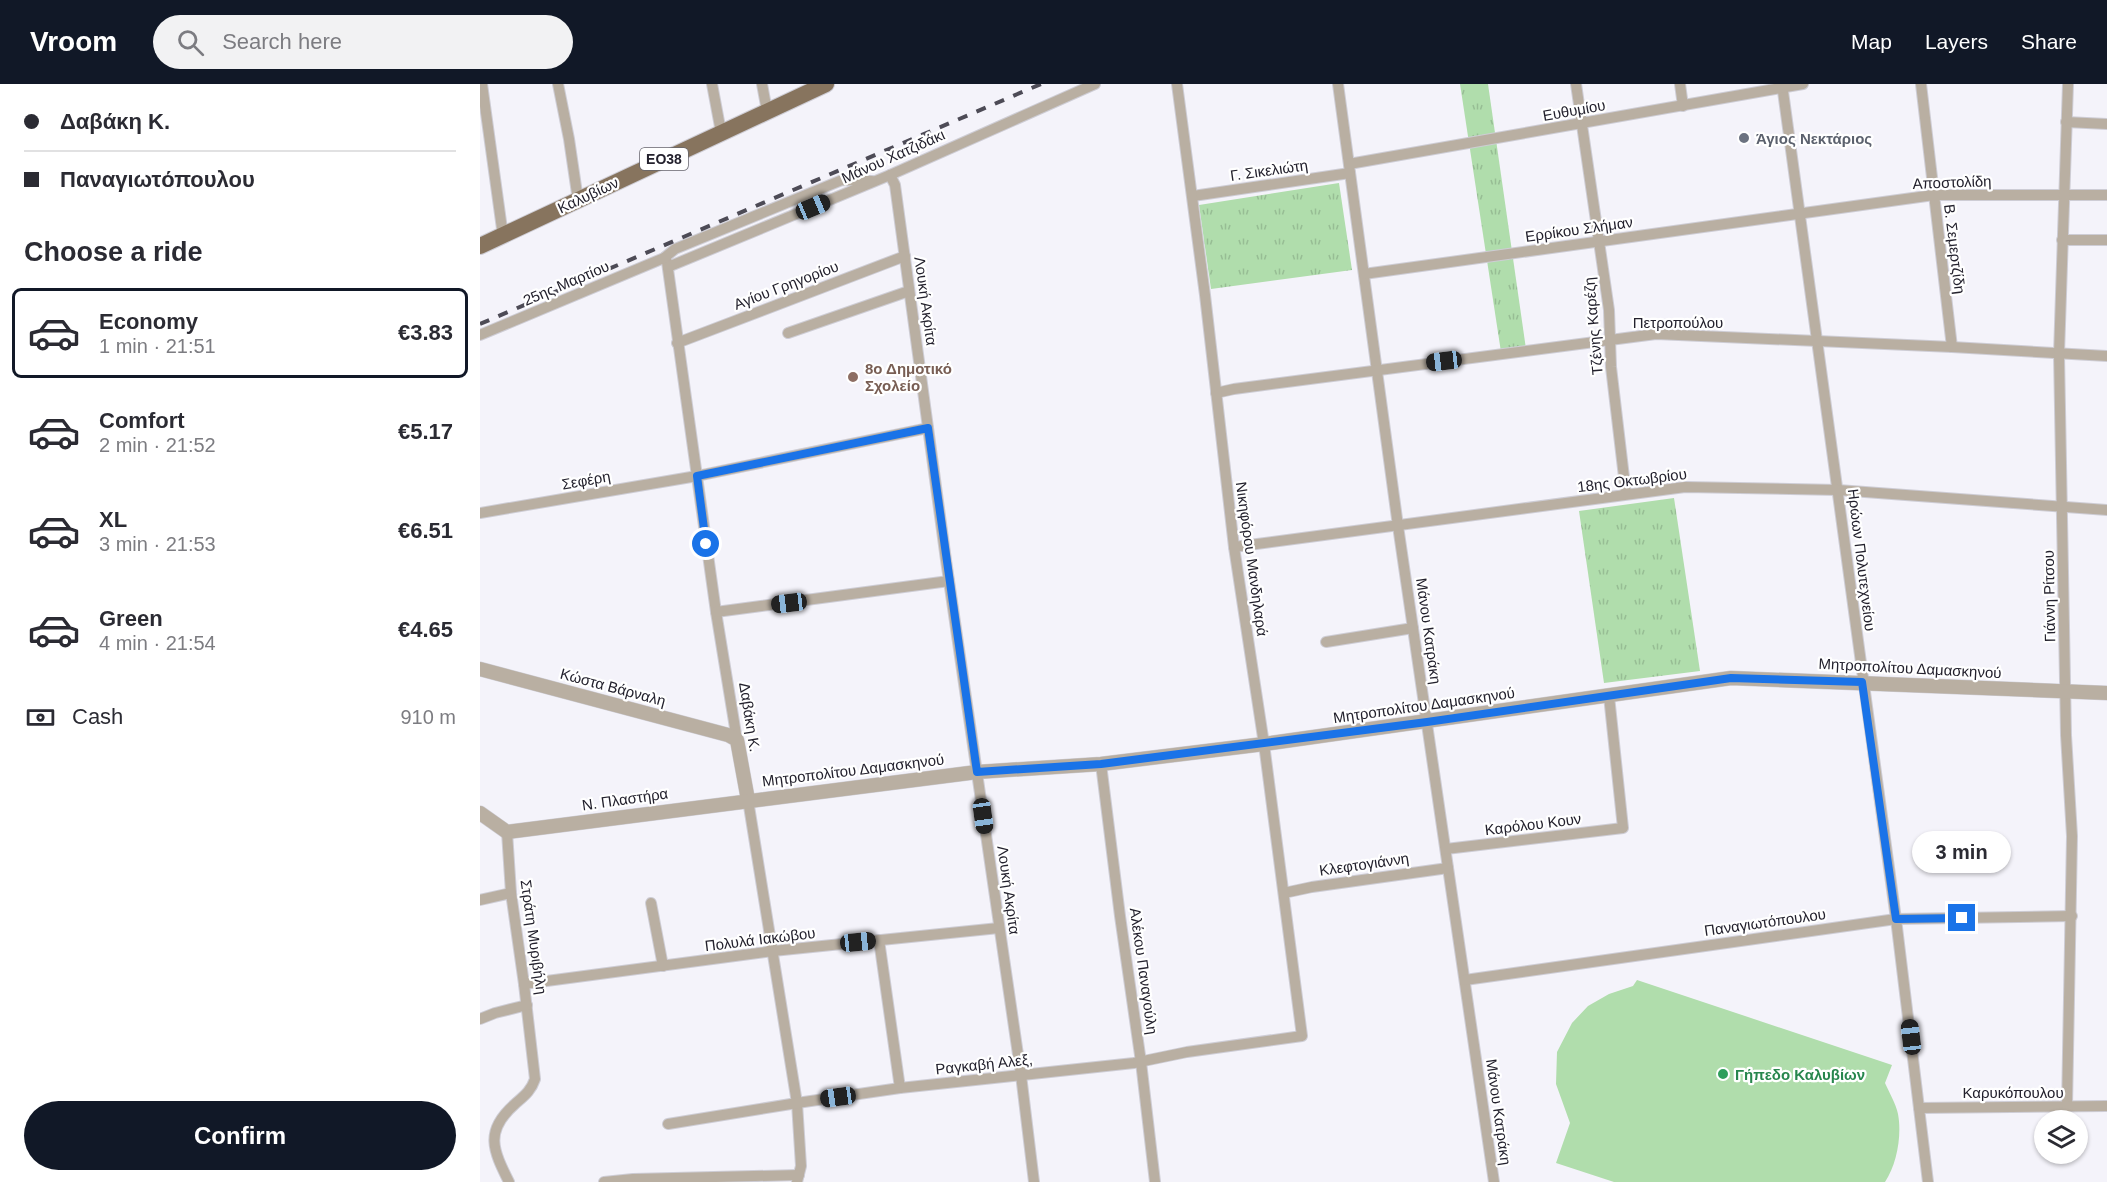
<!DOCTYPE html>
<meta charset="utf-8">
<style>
:root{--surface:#fff;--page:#f2f2f3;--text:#2b2b33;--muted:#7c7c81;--line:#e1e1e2;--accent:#111827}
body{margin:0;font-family:Arial,sans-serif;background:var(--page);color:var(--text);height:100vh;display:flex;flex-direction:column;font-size:22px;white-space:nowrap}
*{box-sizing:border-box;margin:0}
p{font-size:20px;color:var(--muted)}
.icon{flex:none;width:33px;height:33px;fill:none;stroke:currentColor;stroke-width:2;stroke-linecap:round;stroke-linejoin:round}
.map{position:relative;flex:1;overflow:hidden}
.drawer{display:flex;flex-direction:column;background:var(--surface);width:480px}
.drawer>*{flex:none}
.hud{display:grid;align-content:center;height:132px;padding:0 24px;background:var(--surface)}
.tools{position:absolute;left:1554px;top:1026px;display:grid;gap:12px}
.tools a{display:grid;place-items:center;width:54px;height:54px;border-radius:50%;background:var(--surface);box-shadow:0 2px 4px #0004;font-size:30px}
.end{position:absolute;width:27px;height:27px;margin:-14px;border:8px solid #1a73e8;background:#fff;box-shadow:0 0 0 3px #fff}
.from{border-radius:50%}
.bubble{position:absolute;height:42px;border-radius:21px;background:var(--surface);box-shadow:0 2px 4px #0004;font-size:20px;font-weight:700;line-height:42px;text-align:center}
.car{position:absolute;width:18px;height:36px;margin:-18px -9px;border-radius:8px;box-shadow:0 0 4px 2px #0007;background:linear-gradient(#222 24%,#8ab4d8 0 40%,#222 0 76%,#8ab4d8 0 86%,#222 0)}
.hud b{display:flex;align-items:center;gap:21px;height:57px;font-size:22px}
.hud b+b{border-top:2px solid var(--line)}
.hud i{width:15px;height:15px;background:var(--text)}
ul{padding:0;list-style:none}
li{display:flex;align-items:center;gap:18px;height:90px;margin:0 12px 9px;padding:0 12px;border:3px solid transparent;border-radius:9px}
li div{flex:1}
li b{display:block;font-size:22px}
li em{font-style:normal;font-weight:700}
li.on{border-color:var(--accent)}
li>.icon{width:54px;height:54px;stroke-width:1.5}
h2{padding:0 24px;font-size:27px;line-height:72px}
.pay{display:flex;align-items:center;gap:15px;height:66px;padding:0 24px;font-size:22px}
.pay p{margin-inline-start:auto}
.button{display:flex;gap:12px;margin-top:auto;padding:12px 24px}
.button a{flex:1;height:69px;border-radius:36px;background:var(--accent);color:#fff;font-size:24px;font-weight:700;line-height:69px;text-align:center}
header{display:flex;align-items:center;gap:36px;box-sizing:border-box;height:84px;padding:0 30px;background:var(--accent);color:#fff}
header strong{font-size:28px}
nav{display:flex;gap:33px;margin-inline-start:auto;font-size:21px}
.search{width:420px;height:54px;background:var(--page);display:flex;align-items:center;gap:15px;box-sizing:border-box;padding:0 21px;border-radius:33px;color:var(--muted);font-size:22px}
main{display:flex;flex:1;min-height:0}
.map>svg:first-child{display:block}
.grass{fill:#b0ddac}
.park{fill:url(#park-tufts)}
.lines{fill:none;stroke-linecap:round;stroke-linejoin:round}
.minor-casing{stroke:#cecdd5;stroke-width:12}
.tertiary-casing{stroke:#cecdd5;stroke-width:15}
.primary-casing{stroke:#cecdd5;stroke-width:18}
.minor{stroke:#b9afa2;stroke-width:10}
.tertiary{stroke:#b9afa2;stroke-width:14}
.primary{stroke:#87745e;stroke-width:16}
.rail{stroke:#4d4b56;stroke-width:4;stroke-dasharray:10 10;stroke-linecap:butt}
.route{stroke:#1a73e8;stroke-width:8}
.worship-dot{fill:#6b7280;stroke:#fff;stroke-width:2}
.education-dot{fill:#8d6e63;stroke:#fff;stroke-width:2}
.leisure-dot{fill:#2e9e5b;stroke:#fff;stroke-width:2}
.labels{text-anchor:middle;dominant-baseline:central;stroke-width:4.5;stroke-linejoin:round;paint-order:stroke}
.shield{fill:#fff;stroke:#65646c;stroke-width:1.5}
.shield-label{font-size:14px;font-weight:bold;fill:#23212d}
.street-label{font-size:15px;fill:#23212d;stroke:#fff}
.worship-label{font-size:15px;font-weight:bold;fill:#5b616d;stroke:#fff;text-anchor:start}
.education-label{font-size:15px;font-weight:bold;fill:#785e54;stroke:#fff;text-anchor:start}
.leisure-label{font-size:15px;font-weight:bold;fill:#27864d;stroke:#fff;text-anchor:start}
</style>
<header>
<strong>Vroom</strong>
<div class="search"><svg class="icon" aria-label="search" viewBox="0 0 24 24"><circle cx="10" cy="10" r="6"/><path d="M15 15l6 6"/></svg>Search here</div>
<nav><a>Map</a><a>Layers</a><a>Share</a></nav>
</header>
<main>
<section class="drawer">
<div class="hud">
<b><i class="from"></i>Δαβάκη Κ.</b>
<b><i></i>Παναγιωτόπουλου</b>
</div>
<h2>Choose a ride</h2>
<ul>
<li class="on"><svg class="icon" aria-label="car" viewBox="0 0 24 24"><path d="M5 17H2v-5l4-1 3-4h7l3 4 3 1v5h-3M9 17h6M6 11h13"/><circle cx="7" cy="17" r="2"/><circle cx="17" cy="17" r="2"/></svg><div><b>Economy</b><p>1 min · 21:51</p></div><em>€3.83</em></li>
<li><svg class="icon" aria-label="car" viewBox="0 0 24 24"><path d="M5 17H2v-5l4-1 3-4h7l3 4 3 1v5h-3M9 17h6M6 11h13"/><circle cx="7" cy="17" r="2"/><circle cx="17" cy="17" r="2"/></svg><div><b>Comfort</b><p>2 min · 21:52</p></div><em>€5.17</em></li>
<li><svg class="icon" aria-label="car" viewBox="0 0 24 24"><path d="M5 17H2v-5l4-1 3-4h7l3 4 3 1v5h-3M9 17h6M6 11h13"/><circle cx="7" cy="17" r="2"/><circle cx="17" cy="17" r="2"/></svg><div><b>XL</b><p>3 min · 21:53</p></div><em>€6.51</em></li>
<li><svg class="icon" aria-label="car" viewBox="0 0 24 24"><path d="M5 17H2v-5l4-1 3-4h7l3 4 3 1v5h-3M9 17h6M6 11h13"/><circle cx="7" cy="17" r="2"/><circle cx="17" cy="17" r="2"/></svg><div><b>Green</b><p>4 min · 21:54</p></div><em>€4.65</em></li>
</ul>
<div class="pay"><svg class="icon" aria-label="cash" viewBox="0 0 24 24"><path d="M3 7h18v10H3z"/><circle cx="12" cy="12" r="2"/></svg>Cash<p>910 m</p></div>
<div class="button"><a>Confirm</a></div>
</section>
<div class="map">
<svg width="1627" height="1098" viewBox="0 0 1627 1098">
<defs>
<pattern id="park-tufts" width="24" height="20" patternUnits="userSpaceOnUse" patternTransform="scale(1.5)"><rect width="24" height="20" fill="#b0ddac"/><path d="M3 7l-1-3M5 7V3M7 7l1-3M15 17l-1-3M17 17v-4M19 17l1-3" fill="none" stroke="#97bd94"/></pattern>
</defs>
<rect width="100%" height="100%" fill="#f4f3fa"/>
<path class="grass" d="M1157 896 1412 981 1405 999C1409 1008 1416 1020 1418 1030 1422 1051 1417 1080 1405 1098H1134L1076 1079 1090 1039 1076 1000 1077 968 1092 939 1108 922 1129 910 1153 902Z"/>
<g class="park">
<polygon points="980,0 1008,0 1046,265 1021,268"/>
<polygon points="859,99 872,186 731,205 719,121"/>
<polygon points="1194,414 1220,587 1124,599 1099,427"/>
</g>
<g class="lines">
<g class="minor-casing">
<g id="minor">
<polyline points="2,0 23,152"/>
<polyline points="78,0 89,55 98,116"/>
<polyline points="232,0 241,48"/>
<polyline points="282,0 287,27"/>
<polyline points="858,0 918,442 1014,1098"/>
<polyline points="1096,0 1129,226 1131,283 1146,410"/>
<polyline points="1200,0 1203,22"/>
<polyline points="1302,0 1416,835 1448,1098"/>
<polyline points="1441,0 1472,263"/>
<polyline points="1586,38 1627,40"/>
<polyline points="869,80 1323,0"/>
<polyline points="410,91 415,101 466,476 541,991 554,1098"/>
<polyline points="713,112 870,89"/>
<polyline points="1582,156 1627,156"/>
<polyline points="184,174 187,178 236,528 257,656"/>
<polyline points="188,183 410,91 615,0"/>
<polyline points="884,190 1454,111 1627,111"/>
<polyline points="308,249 429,207"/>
<polyline points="0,251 184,174 195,165 362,96 392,97"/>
<polyline points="197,259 425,172"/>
<polyline points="736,309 754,305 1176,250 1472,263 1627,272"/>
<polyline points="0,429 217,392 448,344"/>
<polyline points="754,463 1205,403 1358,406 1627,426"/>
<polyline points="236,528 469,497"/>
<polyline points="846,558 933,544"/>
<polyline points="621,680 640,832 661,978 675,1098"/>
<polyline points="268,716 317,1019 321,1082 317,1098"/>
<path d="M27 748 31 809 44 900 55 995C51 1007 44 1012 35 1020 4 1047 13 1066 29 1098"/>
<polyline points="966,765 1143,744 1129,612"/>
<polyline points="804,809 832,803 968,784"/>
<polyline points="0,816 31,809"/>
<polyline points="171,819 183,882"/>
<polyline points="399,856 420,1004"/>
<polyline points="985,896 1416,835 1592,832"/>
<polyline points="44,900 293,867 519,844"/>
<polyline points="0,935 15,929 47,921"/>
<polyline points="1587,1023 1592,752 1586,651 1579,270 1588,0"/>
<polyline points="1439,1024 1627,1022"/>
<polyline points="188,1040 317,1019 420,1004 654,979 707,968 822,952 784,660 754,463 725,211 697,0"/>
<polyline points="124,1098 153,1095 319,1091"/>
</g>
</g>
<g class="tertiary-casing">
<g id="tertiary">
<polyline points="0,585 248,651 257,656 268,716"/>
<polyline points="0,729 27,748 497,688 621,680 784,660 1251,594 1627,609"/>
</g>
</g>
<g class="primary-casing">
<polyline id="primary" points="0,162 346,0"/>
</g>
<use href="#minor" class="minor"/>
<use href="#tertiary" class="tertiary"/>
<use href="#primary" class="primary"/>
<polyline class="rail" points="0,240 561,0"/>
</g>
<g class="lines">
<polyline class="route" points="226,460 217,392 448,344 497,688 621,680 947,638 1251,594 1382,598 1416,835 1482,834"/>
</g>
<circle class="worship-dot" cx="1264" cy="54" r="6"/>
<circle class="education-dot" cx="373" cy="293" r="6"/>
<circle class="leisure-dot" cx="1243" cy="990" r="6"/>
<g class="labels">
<rect class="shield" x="160" y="64" width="48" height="22" rx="4.5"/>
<g class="shield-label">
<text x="184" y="75">ΕΟ38</text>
</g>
<g class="street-label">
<text transform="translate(1094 26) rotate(-10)">Ευθυμίου</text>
<text transform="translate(413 72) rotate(-24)">Μάνου Χατζιδάκι</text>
<text transform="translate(789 86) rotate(-8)">Γ. Σικελιώτη</text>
<text transform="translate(1472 98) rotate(-2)">Αποστολίδη</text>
<text transform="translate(108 111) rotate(-25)">Καλυβίων</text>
<text transform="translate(1099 145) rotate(-8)">Ερρίκου Σλήμαν</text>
<text transform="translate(1475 165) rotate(83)">Β. Σεμερτζίδη</text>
<text transform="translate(86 199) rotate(-23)">25ης Μαρτίου</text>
<text transform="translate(306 201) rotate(-21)">Αγίου Γρηγορίου</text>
<text transform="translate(446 217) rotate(82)">Λουκή Ακρίτα</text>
<text x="1198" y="238">Πετροπούλου</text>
<text transform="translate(1113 242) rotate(-95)">Τζένης Καρέζη</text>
<text transform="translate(106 396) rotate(-10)">Σεφέρη</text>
<text transform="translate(1152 396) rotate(-7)">18ης Οκτωβρίου</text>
<text transform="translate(772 475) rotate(82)">Νικηφόρου Μανδηλαρά</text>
<text transform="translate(1382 476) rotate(83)">Ηρώων Πολυτεχνείου</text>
<text transform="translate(1569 512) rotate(-91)">Γιάννη Ρίτσου</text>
<text transform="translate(949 547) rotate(82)">Μάνου Κατράκη</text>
<text transform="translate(1430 584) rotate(3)">Μητροπολίτου Δαμασκηνού</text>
<text transform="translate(133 603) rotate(15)">Κώστα Βάρναλη</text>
<text transform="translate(944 621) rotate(-8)">Μητροπολίτου Δαμασκηνού</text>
<text transform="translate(270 633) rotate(81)">Δαβάκη Κ.</text>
<text transform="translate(373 686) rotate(-7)">Μητροπολίτου Δαμασκηνού</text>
<text transform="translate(145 715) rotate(-8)">Ν. Πλαστήρα</text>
<text transform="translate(1053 740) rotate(-7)">Καρόλου Κουν</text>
<text transform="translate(884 780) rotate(-8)">Κλεφτογιάννη</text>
<text transform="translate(529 806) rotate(82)">Λουκή Ακρίτα</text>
<text transform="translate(1285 838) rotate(-8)">Παναγιωτόπουλου</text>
<text transform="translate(54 853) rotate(82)">Στράτη Μυριβήλη</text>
<text transform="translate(280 855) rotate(-7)">Πολυλά Ιακώβου</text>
<text transform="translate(664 887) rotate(82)">Αλέκου Παναγούλη</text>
<text transform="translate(504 980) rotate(-6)">Ραγκαβή Αλεξ,</text>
<text x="1533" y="1008">Καρυκόπουλου</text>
<text transform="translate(1019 1028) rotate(82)">Μάνου Κατράκη</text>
</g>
<g class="worship-label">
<text x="1276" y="54">Άγιος Νεκτάριος</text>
</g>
<g class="education-label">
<text x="385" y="284">8ο Δημοτικό<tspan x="385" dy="17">Σχολείο</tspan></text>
</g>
<g class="leisure-label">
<text x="1255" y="990">Γήπεδο Καλυβίων</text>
</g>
</g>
</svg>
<div class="tools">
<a><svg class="icon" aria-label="layers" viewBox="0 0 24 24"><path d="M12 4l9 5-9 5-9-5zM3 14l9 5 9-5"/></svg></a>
</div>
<i class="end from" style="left:226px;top:460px"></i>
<i class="end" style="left:1482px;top:834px"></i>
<div class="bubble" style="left:1432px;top:747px;width:99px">3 min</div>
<i class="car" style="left:333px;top:123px;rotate:67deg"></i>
<i class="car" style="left:964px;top:277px;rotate:263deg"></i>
<i class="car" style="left:309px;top:519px;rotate:263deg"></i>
<i class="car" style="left:503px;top:732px;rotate:172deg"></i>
<i class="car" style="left:378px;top:858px;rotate:84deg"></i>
<i class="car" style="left:1431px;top:953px;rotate:353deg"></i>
<i class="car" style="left:358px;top:1013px;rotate:262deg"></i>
</div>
</main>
